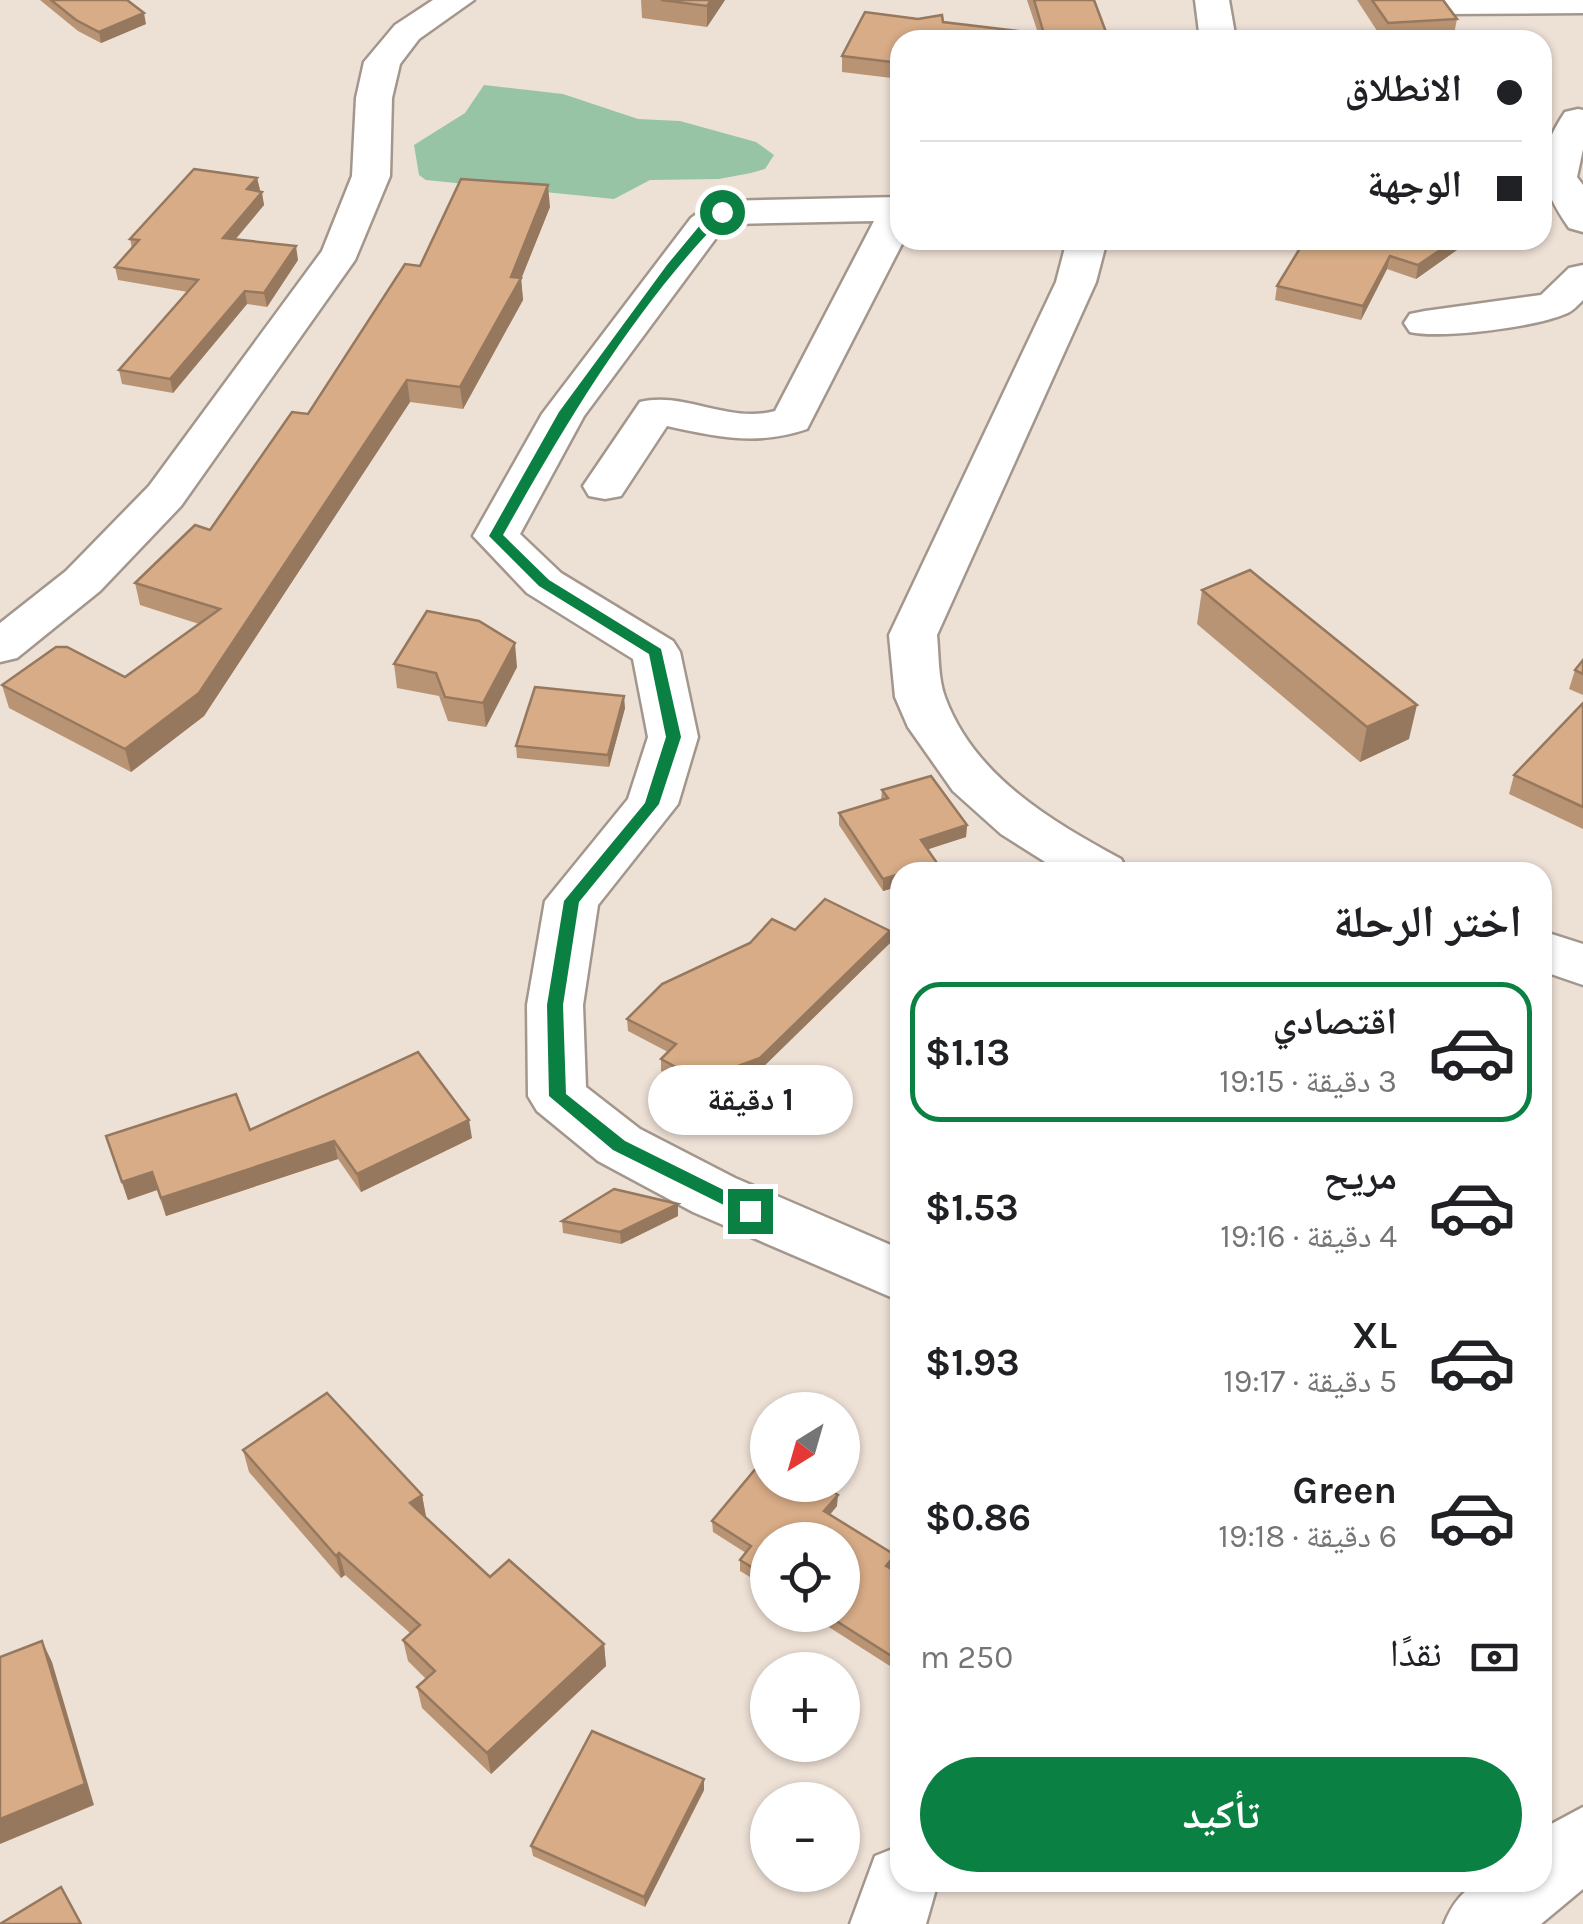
<!DOCTYPE html>
<html lang="ar">
<meta charset="utf-8">
<style>
:root{--surface:#fff;--page:#f6f6f6;--text:#202124;--muted:#757577;--line:#e0e0e0;--accent:#0b8043}
body{margin:0;font-family:Karla,"Noto Naskh Arabic",sans-serif;background:var(--page);color:var(--text);direction:rtl;height:100vh;display:flex;flex-direction:column;font-size:38px;white-space:nowrap}
*{box-sizing:border-box;margin:0}
p{font-size:32px;color:var(--muted)}
.icon{flex:none;width:55px;height:55px;fill:none;stroke:currentColor;stroke-width:2;stroke-linecap:round;stroke-linejoin:round}
.map{position:relative;flex:1;overflow:hidden;direction:ltr}
.drawer{position:absolute;left:890px;top:862px;width:662px;height:1030px;display:flex;flex-direction:column;background:var(--surface);border-radius:30px;box-shadow:0 2px 8px #0004;direction:rtl}
.drawer>*{flex:none}
.guide{position:absolute;left:890px;top:30px;width:662px;height:220px;border-radius:30px;box-shadow:0 2px 8px #0004;direction:rtl;display:grid;align-content:center;height:220px;padding:0 30px;background:var(--surface)}
.needle{width:65px;rotate:217deg}
.fabs{position:absolute;left:750px;top:1392px;display:grid;gap:20px}
.fabs a{display:grid;place-items:center;width:110px;height:110px;border-radius:50%;background:var(--surface);box-shadow:0 2px 8px #0004;font-size:50px}
.end{position:absolute;width:45px;height:45px;margin:-22px;border:12px solid #0b8043;background:#fff;box-shadow:0 0 0 5px #fff}
.from{border-radius:50%}
.bubble{position:absolute;height:70px;border-radius:35px;background:var(--surface);box-shadow:0 2px 8px #0004;font-size:32px;font-weight:700;line-height:70px;text-align:center;direction:rtl}
.guide b{display:flex;align-items:center;gap:35px;height:95px;font-size:38px}
.guide b+b{border-top:2px solid var(--line)}
.guide i{width:25px;height:25px;background:var(--text)}
ul{padding:0;list-style:none}
li{display:flex;align-items:center;gap:30px;height:140px;margin:0 20px 15px;padding:0 10px;border:5px solid transparent;border-radius:30px}
li div{flex:1}
li b{display:block;font-size:38px}
li em{font-style:normal;font-weight:700}
li.active{border-color:var(--accent)}
li>.icon{width:90px;height:90px;stroke-width:1.5}
h2{padding:0 30px;font-size:45px;line-height:120px}
.pay{display:flex;align-items:center;gap:25px;height:110px;padding:0 30px;font-size:38px}
.pay p{margin-inline-start:auto}
.action{display:flex;gap:20px;margin-top:auto;padding:20px 30px}
.action a{flex:1;height:115px;border-radius:60px;background:var(--accent);color:#fff;font-size:40px;font-weight:700;line-height:115px;text-align:center}
.map>svg:first-child{display:block}
.green{fill:#97c4a5}
.lines{fill:none;stroke-linecap:round;stroke-linejoin:round}
.minor-casing{stroke:#a3978d;stroke-width:5}
.minor{fill:#fff;fill-rule:evenodd}
.wall{fill:#b99474}
.shaded-wall{fill:#96785e}
.building{fill:#d7ac87;stroke:#96785e;stroke-width:2.5}
.route{fill:#0b8043}
</style>
<div class="map">
<svg width="1583" height="1924" viewBox="0 0 1583 1924">
<rect width="100%" height="100%" fill="#ede0d5"/>
<polygon class="green" points="484,85 563,94 638,119 680,121 756,142 774,155 765,169 751,173 719,179 650,180 614,199 426,180 419,175 414,145 465,113"/>
<g class="lines">
<g class="minor-casing">
<g id="minor">
<polygon points="433,0 474,0 419,39 400,64 392,98 390,176 355,260 181,506 100,591 17,658 0,662 0,623 66,571 149,486 322,251 352,176 356,98 364,62 395,25"/>
<polygon points="1195,0 1229,0 1236,40 1200,40"/>
<polygon points="1425,0 1583,0 1583,13 1440,14 1428,11 1423,4"/>
<path d="M1578 109 1583 110V149L1577 177 1583 185V232L1569 228C1539 185 1534 158 1565 112Z"/>
<path d="M900 197V240H904L807 429C758 446 717 437 667 426L621 496 605 499 589 496 583 486 640 402C684 391 729 424 775 411L874 221 732 224 719 234 584 416 520 534 561 573 673 641 680 652 698 737 678 804 598 905 583 1005 586 1087 640 1129 735 1178 900 1249V1301L693 1212 598 1161 537 1111 528 1096 527 1005 545 901 628 799 648 737 633 659 527 593 473 536 542 414 691 218 709 205 723 201Z"/>
<path d="M1067 240H1107L1096 282 937 635C939 655 938 678 945 697 974 776 1051 821 1121 859L1128 872H1061L1001 834 953 791 908 727 895 697 889 635 1056 282Z"/>
<path d="M1583 265V300C1578 305 1572 312 1565 314 1536 327 1440 339 1410 332L1404 323 1410 314 1425 311 1541 295 1569 268Z"/>
<polygon points="1542,931 1583,944 1583,985 1542,971"/>
<path d="M1583 1807V1889L1541 1924H1444C1466 1871 1492 1882 1542 1882V1829Z"/>
<polygon points="900,1846 900,1882 938,1882 926,1924 850,1924 875,1856"/>
</g>
</g>
<use href="#minor" class="minor"/>
</g>
<g class="wall">
<polygon points="40,0 127,0 146,24 101,43 78,31"/>
<polygon points="641,0 725,0 707,27 642,18"/>
<polygon points="1027,0 1094,0 1109,40 900,40 900,79 842,72 842,56 865,12 918,19 942,15 943,22 1038,33"/>
<polygon points="1357,0 1443,0 1457,19 1453,39 1383,40"/>
<polygon points="257,178 264,205 236,239 298,260 267,307 247,304 173,393 122,384 119,370 188,292 118,280 115,267 132,248 130,239"/>
<polygon points="550,207 521,278 523,300 463,409 410,402 204,716 131,772 9,708 2,685 125,677 199,624 140,605 135,583 210,530 308,414 420,266"/>
<polygon points="1305,240 1471,240 1416,279 1387,269 1361,320 1275,300 1277,286"/>
<polygon points="1202,590 1409,739 1360,762 1197,624"/>
<polygon points="1583,660 1583,695 1569,689 1575,670"/>
<polygon points="394,664 517,667 486,727 448,721 439,696 397,688"/>
<polygon points="1583,703 1583,829 1509,794 1514,775"/>
<polygon points="625,708 609,767 517,758 516,746"/>
<polygon points="882,790 967,825 966,837 927,849 900,872 900,886 883,891 839,825 839,813 881,800"/>
<polygon points="795,930 890,931 890,943 760,1070 700,1092 661,1071 661,1059 668,1052 628,1031 627,1019"/>
<polygon points="250,1130 472,1138 361,1192 338,1159 166,1216 157,1190 128,1200 106,1136"/>
<polygon points="678,1204 678,1216 621,1244 563,1233 562,1221"/>
<polygon points="243,1450 422,1495 426,1517 490,1577 604,1644 606,1666 491,1774 422,1708 417,1687 426,1679 408,1661 403,1640 410,1633 345,1575 341,1578 249,1472"/>
<polygon points="837,1506 830,1515 895,1555 894,1566 892,1569 900,1574 893,1668 810,1615 842,1615 768,1540 768,1588 740,1571 740,1560 746,1553 713,1532 712,1521"/>
<polygon points="704,1779 704,1790 645,1907 533,1856 531,1846"/>
</g>
<g class="shaded-wall">
<polygon points="711,0 725,0 707,27 707,6"/>
<polygon points="144,13 146,24 101,43 99,32"/>
<polygon points="257,178 260,191 247,189"/>
<polygon points="548,185 550,207 520,282 521,278 523,300 463,409 460,387 511,277"/>
<polygon points="262,192 264,205 225,251 223,238"/>
<polygon points="1455,240 1471,240 1416,279 1418,265"/>
<polygon points="296,246 298,260 267,307 264,293"/>
<polygon points="1390,256 1387,269 1361,320 1363,306"/>
<polygon points="245,291 247,304 173,393 170,379"/>
<polygon points="407,380 410,402 204,716 131,772 125,749"/>
<polygon points="515,643 517,667 486,727 483,703"/>
<polygon points="624,696 625,708 609,767 608,755"/>
<polygon points="1417,705 1409,739 1360,762 1367,727"/>
<polygon points="967,825 966,837 920,852 921,840"/>
<polygon points="937,863 936,872 904,872"/>
<polygon points="900,874 900,886 883,891 883,879"/>
<polygon points="890,931 890,943 760,1070 700,1092 700,1080"/>
<polygon points="469,1120 472,1138 361,1192 357,1174"/>
<polygon points="334,1141 338,1159 166,1216 161,1198"/>
<polygon points="152,1172 157,1190 128,1200 122,1182"/>
<polygon points="678,1204 678,1216 621,1244 620,1232"/>
<polygon points="422,1495 426,1517 410,1503"/>
<polygon points="838,1495 837,1506 823,1522 824,1511"/>
<polygon points="339,1553 345,1575 341,1578 336,1556"/>
<polygon points="895,1555 894,1566 886,1577 886,1566"/>
<polygon points="42,1641 52,1662 94,1805 0,1844 0,1819"/>
<polygon points="604,1644 606,1666 491,1774 487,1753"/>
<polygon points="900,1648 900,1658 893,1668 893,1657"/>
<polygon points="704,1779 704,1790 645,1907 644,1897"/>
</g>
<g class="building">
<polygon points="51,0 127,0 144,13 99,32 76,20"/>
<polygon points="661,0 711,0 707,6"/>
<polygon points="1034,0 1094,0 1109,40 900,40 900,63 842,56 865,12 918,19 942,15 943,22 1044,34"/>
<polygon points="1372,0 1443,0 1457,19 1388,23"/>
<polygon points="194,169 257,178 247,189 262,192 223,238 296,246 264,293 245,291 170,379 119,370 198,280 115,267 139,240 130,239"/>
<polygon points="461,179 548,185 511,277 521,278 460,387 407,380 199,693 125,749 2,685 56,647 67,647 125,677 220,609 135,583 195,525 210,530 292,412 308,414 405,264 420,266"/>
<polygon points="1305,240 1455,240 1418,265 1390,256 1363,306 1277,286"/>
<polygon points="1250,570 1417,705 1367,727 1202,590"/>
<polygon points="427,611 479,621 515,643 483,703 445,697 436,673 394,664"/>
<polygon points="1583,660 1583,674 1575,670"/>
<polygon points="535,687 624,696 608,755 516,746"/>
<polygon points="1583,703 1583,807 1514,775"/>
<polygon points="931,776 967,825 921,840 937,863 883,879 839,813 888,798 882,790"/>
<polygon points="825,899 890,931 760,1058 700,1080 661,1059 676,1044 627,1019 662,984 750,943 772,919 795,930"/>
<polygon points="418,1052 469,1120 357,1174 334,1141 161,1198 152,1172 122,1182 106,1136 236,1094 250,1130"/>
<polygon points="614,1189 678,1204 620,1232 562,1221"/>
<polygon points="327,1393 422,1495 410,1503 490,1577 509,1560 604,1644 487,1753 417,1687 435,1671 403,1640 420,1625 339,1553 336,1556 243,1450"/>
<polygon points="768,1454 768,1485 822,1485 838,1495 824,1511 895,1555 886,1566 900,1574 900,1648 893,1657 827,1615 842,1615 842,1540 768,1540 768,1577 740,1560 751,1546 712,1521"/>
<polygon points="42,1641 85,1784 0,1819 0,1657"/>
<polygon points="592,1731 704,1779 644,1897 531,1846"/>
<polygon points="61,1887 81,1924 0,1924"/>
</g>
<path class="route" d="M718 210 728 212C636 305 567 421 503 535L549 580 661 649 681 737 659 804 579 902 563 1005 566 1094 625 1141 756 1206V1216L750 1218 613 1150 549 1096 547 1005 564 901 645 803 666 737 649 654 539 586 489 536 559 412 667 265 701 224Z"/>
</svg>
<div class="fabs">
<a><svg class="needle" viewBox="-14 -14 28 28"><path d="M0-13l5 13h-10z" fill="#e53935"/><path d="M0 13l5-13h-10z" fill="#757577"/></svg></a>
<a><svg class="icon" aria-label="locate" viewBox="0 0 24 24"><circle cx="12" cy="12" r="6"/><path d="M12 2v4M12 18v4M2 12h4M18 12h4"/></svg></a>
<a>+</a>
<a>−</a>
</div>
<i class="end from" style="left:722px;top:212px"></i>
<i class="end" style="left:750px;top:1211px"></i>
<div class="bubble" style="left:648px;top:1065px;width:205px">1 دقيقة</div>
<div class="guide">
<b><i class="from"></i>الانطلاق</b>
<b><i></i>الوجهة</b>
</div>
<section class="drawer">
<h2>اختر الرحلة</h2>
<ul>
<li class="active"><svg class="icon" aria-label="car" viewBox="0 0 24 24"><path d="M5 17H2v-5l4-1 3-4h7l3 4 3 1v5h-3M9 17h6M6 11h13"/><circle cx="7" cy="17" r="2"/><circle cx="17" cy="17" r="2"/></svg><div><b>اقتصادي</b><p>3 دقيقة · 19:15</p></div><em>$1.13</em></li>
<li><svg class="icon" aria-label="car" viewBox="0 0 24 24"><path d="M5 17H2v-5l4-1 3-4h7l3 4 3 1v5h-3M9 17h6M6 11h13"/><circle cx="7" cy="17" r="2"/><circle cx="17" cy="17" r="2"/></svg><div><b>مريح</b><p>4 دقيقة · 19:16</p></div><em>$1.53</em></li>
<li><svg class="icon" aria-label="car" viewBox="0 0 24 24"><path d="M5 17H2v-5l4-1 3-4h7l3 4 3 1v5h-3M9 17h6M6 11h13"/><circle cx="7" cy="17" r="2"/><circle cx="17" cy="17" r="2"/></svg><div><b>XL</b><p>5 دقيقة · 19:17</p></div><em>$1.93</em></li>
<li><svg class="icon" aria-label="car" viewBox="0 0 24 24"><path d="M5 17H2v-5l4-1 3-4h7l3 4 3 1v5h-3M9 17h6M6 11h13"/><circle cx="7" cy="17" r="2"/><circle cx="17" cy="17" r="2"/></svg><div><b>Green</b><p>6 دقيقة · 19:18</p></div><em>$0.86</em></li>
</ul>
<div class="pay"><svg class="icon" aria-label="cash" viewBox="0 0 24 24"><path d="M3 7h18v10H3z"/><circle cx="12" cy="12" r="2"/></svg>نقدًا<p>250 m</p></div>
<div class="action"><a>تأكيد</a></div>
</section>
</div>
